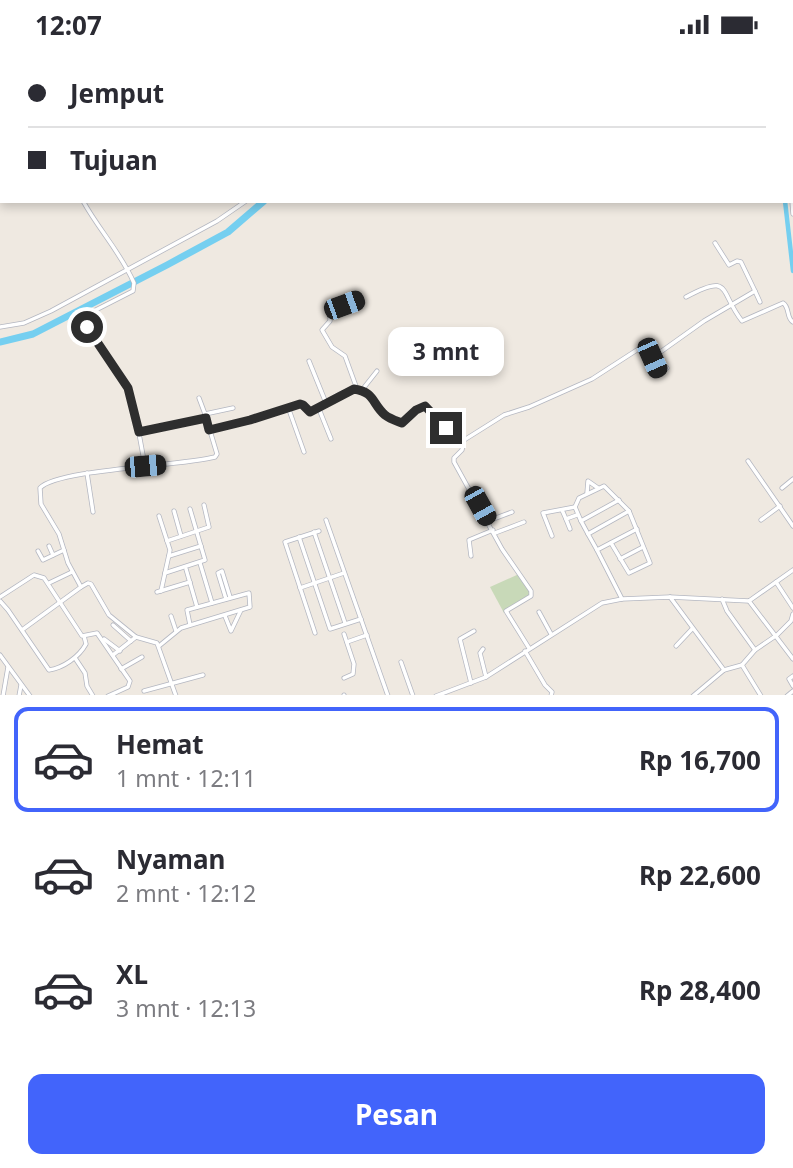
<!DOCTYPE html>
<html lang="id">
<meta charset="utf-8">
<style>
:root{--surface:#fff;--page:#f2f2f3;--text:#2b2b33;--muted:#7c7c81;--line:#e1e1e2;--accent:#4264fb}
body{margin:0;font-family:"Noto Sans",sans-serif;background:var(--page);color:var(--text);height:100vh;display:flex;flex-direction:column;font-size:26px;white-space:nowrap}
*{box-sizing:border-box;margin:0}
p{font-size:23px;color:var(--muted)}
.icon{flex:none;width:38px;height:38px;fill:none;stroke:currentColor;stroke-width:2;stroke-linecap:round;stroke-linejoin:round}
.map{position:relative;height:646px;overflow:hidden}
.details{display:flex;flex-direction:column;background:var(--surface);flex:1}
.details>*{flex:none}
.top-card{position:absolute;left:0px;top:0px;width:794px;height:154px;box-shadow:0 4px 10px #0003;display:grid;align-content:center;height:154px;padding:0 28px;background:var(--surface)}
.end{position:absolute;width:32px;height:32px;margin:-16px;border:9px solid #2e2e2e;background:#fff;box-shadow:0 0 0 4px #fff}
.from{border-radius:50%}
.bubble{position:absolute;height:49px;border-radius:14px;background:var(--surface);box-shadow:0 4px 10px #0003;font-size:23px;font-weight:700;line-height:49px;text-align:center}
.car{position:absolute;width:21px;height:42px;margin:-21px -10px;border-radius:9px;box-shadow:0 0 5px 2px #0007;background:linear-gradient(#222 24%,#8ab4d8 0 40%,#222 0 76%,#8ab4d8 0 86%,#222 0)}
.top-card b{display:flex;align-items:center;gap:24px;height:66px;font-size:26px}
.top-card b+b{border-top:2px solid var(--line)}
.top-card i{width:18px;height:18px;background:var(--text)}
ul{padding:12px 0 0;list-style:none}
li{display:flex;align-items:center;gap:21px;height:105px;margin:0 14px 10px;padding:0 14px;border:4px solid transparent;border-radius:14px}
li div{flex:1}
li b{display:block;font-size:26px}
li em{font-style:normal;font-weight:700}
li.on{border-color:var(--accent)}
li>.icon{width:63px;height:63px;stroke-width:1.5}
.action{display:flex;gap:14px;margin-top:auto;padding:14px 28px}
.action a{flex:1;height:80px;border-radius:14px;background:var(--accent);color:#fff;font-size:28px;font-weight:700;line-height:80px;text-align:center}
.status{display:flex;justify-content:space-between;align-items:center;height:49px;padding:0 35px;background:var(--surface);direction:ltr}
.status svg{height:19px;fill:currentColor}
.map>svg:first-child{display:block}
.cemetery{fill:#c8d9b8}
.lines{fill:none;stroke-linecap:round;stroke-linejoin:round}
.canal{stroke:#75cff0;stroke-width:4.5}
.river{stroke:#75cff0;stroke-width:7}
.minor-casing{stroke:#b4b7c1;stroke-width:5}
.minor{stroke:#fff;stroke-width:3.5}
.route{stroke:#2e2e2e;stroke-width:9}
</style>
<div class="status"><b>12:07</b><svg viewBox="0 0 49 12"><path d="M0 12V9h3v3zM5 12V6h3v6zM10 12V3h3v9zM15 12V0h3v12zM26 1h20v11H26zM47 4h2v5h-2z"/></svg></div>
<div class="map">
<svg width="793" height="647" viewBox="0 0 793 647">
<rect width="100%" height="100%" fill="#efe9e1"/>
<polygon class="cemetery" points="519,525 532,548 504,564 490,538"/>
<g class="lines">
<g class="canal">
<polyline points="767,0 767,2"/>
<polyline points="785,152 793,222"/>
</g>
<polyline class="river" points="0,293 33,285 167,216 228,183 264,152"/>
<g class="minor-casing">
<g id="minor">
<polyline points="84,0 85,2"/>
<polyline points="113,0 114,2"/>
<polyline points="773,0 774,2"/>
<polyline points="75,2 78,0"/>
<polyline points="0,44 2,43"/>
<polyline points="0,76 2,75"/>
<path d="M83 152C99 181 121 204 134 234L133 242 84 267 82 270 128 339 135 363 145 417"/>
<polyline points="792,152 793,165"/>
<polyline points="755,242 760,253"/>
<path d="M686 248C732 223 719 243 742 272L783 254C790 258 786 269 793 273"/>
<polyline points="0,278 24,274 51,262 217,172 246,152"/>
<polyline points="652,309 659,324 667,319"/>
<polyline points="309,312 326,354"/>
<polyline points="357,340 345,307 332,298 322,281 330,272 330,260 359,251"/>
<polyline points="362,341 377,322"/>
<polyline points="199,349 205,365"/>
<polyline points="319,360 331,390"/>
<polyline points="209,381 250,371 288,359"/>
<polyline points="140,383 206,369"/>
<polyline points="461,393 504,366 529,358 592,330 640,299 642,299 652,309 704,272 755,242 741,213 737,212 729,216 715,194"/>
<polyline points="304,403 288,358 302,355 307,362 312,362 340,345 355,339 372,348 384,365 402,375 422,357 427,358 463,396 462,401 454,409 454,413 502,500 531,542 531,547 506,562 529,599"/>
<polyline points="748,412 793,477"/>
<polyline points="87,424 93,463"/>
<polyline points="782,439 793,430"/>
<polyline points="587,444 588,432 598,439"/>
<polyline points="562,461 566,470 577,466"/>
<polyline points="174,462 181,487"/>
<polyline points="159,467 170,501 161,542"/>
<polyline points="566,470 570,480"/>
<polyline points="326,471 388,647"/>
<polyline points="761,471 780,457"/>
<polyline points="488,472 512,463"/>
<polyline points="581,472 575,458 579,449 604,437 629,462 650,514 629,524 611,494"/>
<polyline points="314,483 345,574"/>
<polyline points="495,484 524,473"/>
<polyline points="588,485 581,472 619,451"/>
<polyline points="552,487 543,464 575,458"/>
<polyline points="299,488 330,580 361,570"/>
<polyline points="167,492 209,478 204,456"/>
<polyline points="49,497 53,506"/>
<polyline points="597,501 588,485 629,462"/>
<polyline points="38,502 43,511 64,501"/>
<polyline points="169,507 201,497"/>
<polyline points="471,507 469,491 493,481"/>
<polyline points="620,510 643,498"/>
<polyline points="200,514 212,554"/>
<polyline points="186,520 197,558"/>
<polyline points="165,524 205,511 190,460"/>
<polyline points="776,533 793,559"/>
<polyline points="49,534 72,523"/>
<polyline points="300,539 344,524"/>
<polyline points="157,543 190,533"/>
<polyline points="0,548 34,526 44,529 82,587 97,584 130,632 128,638 108,647"/>
<polyline points="670,548 724,621"/>
<polyline points="226,550 218,524 222,522 230,548"/>
<polyline points="622,550 597,501 637,480"/>
<polyline points="722,550 727,562 755,601"/>
<path d="M0 552 8 561 49 621C63 619 79 608 86 595L84 587"/>
<polyline points="749,552 793,610"/>
<polyline points="539,563 551,585"/>
<polyline points="171,567 176,582"/>
<polyline points="225,567 231,582 241,561"/>
<polyline points="113,576 131,592"/>
<polyline points="22,581 81,538"/>
<polyline points="315,584 285,493 319,482"/>
<polyline points="104,590 120,602"/>
<polyline points="347,593 367,586"/>
<polyline points="159,597 181,579 250,558 249,544 187,561 190,576"/>
<polyline points="676,597 692,580"/>
<polyline points="483,600 480,604 486,628"/>
<polyline points="525,602 545,636 552,643 551,647"/>
<polyline points="0,606 30,647"/>
<polyline points="113,606 136,588"/>
<polyline points="75,609 85,624 87,637 93,647"/>
<polyline points="401,613 413,647"/>
<polyline points="742,616 761,647"/>
<polyline points="121,620 142,608"/>
<polyline points="793,627 789,630 793,637"/>
<polyline points="344,629 353,625 354,615 344,585"/>
<polyline points="471,634 460,590 474,582"/>
<polyline points="144,642 203,626"/>
<polyline points="3,647 8,618"/>
<polyline points="19,647 21,636"/>
<path d="M176 647 157 594 136 588 109 566 91 535 88 534 81 538 68 514 59 485 41 455 40 439C57 420 182 417 215 408L217 405 205 365 233 359"/>
<polyline points="344,647 344,646"/>
<polyline points="436,647 486,628 602,554 622,550 670,548 749,552 793,521"/>
<polyline points="693,647 724,621 742,616 755,601 777,586 791,572 793,565"/>
<polyline points="787,647 793,642"/>
</g>
</g>
<use href="#minor" class="minor"/>
</g>
<g class="lines">
<path class="route" d="M87 278 128 339 139 383 206 369 209 381 250 371 300 355 303 356 310 363 354 340C375 343 372 355 385 366 390 370 397 372 402 374L416 361 425 357 446 379"/>
</g>
</svg>
<i class="end from" style="left:87px;top:278px"></i>
<i class="end" style="left:446px;top:379px"></i>
<div class="bubble" style="left:388px;top:278px;width:116px">3 mnt</div>
<i class="car" style="left:344px;top:256px;rotate:70deg"></i>
<i class="car" style="left:652px;top:309px;rotate:156deg"></i>
<i class="car" style="left:145px;top:417px;rotate:85deg"></i>
<i class="car" style="left:480px;top:457px;rotate:151deg"></i>
<div class="top-card">
<b><i class="from"></i>Jemput</b>
<b><i></i>Tujuan</b>
</div>
</div>
<section class="details">
<ul>
<li class="on"><svg class="icon" aria-label="car" viewBox="0 0 24 24"><path d="M5 17H2v-5l4-1 3-4h7l3 4 3 1v5h-3M9 17h6M6 11h13"/><circle cx="7" cy="17" r="2"/><circle cx="17" cy="17" r="2"/></svg><div><b>Hemat</b><p>1 mnt · 12:11</p></div><em>Rp 16,700</em></li>
<li><svg class="icon" aria-label="car" viewBox="0 0 24 24"><path d="M5 17H2v-5l4-1 3-4h7l3 4 3 1v5h-3M9 17h6M6 11h13"/><circle cx="7" cy="17" r="2"/><circle cx="17" cy="17" r="2"/></svg><div><b>Nyaman</b><p>2 mnt · 12:12</p></div><em>Rp 22,600</em></li>
<li><svg class="icon" aria-label="car" viewBox="0 0 24 24"><path d="M5 17H2v-5l4-1 3-4h7l3 4 3 1v5h-3M9 17h6M6 11h13"/><circle cx="7" cy="17" r="2"/><circle cx="17" cy="17" r="2"/></svg><div><b>XL</b><p>3 mnt · 12:13</p></div><em>Rp 28,400</em></li>
</ul>
<div class="action"><a>Pesan</a></div>
</section>
